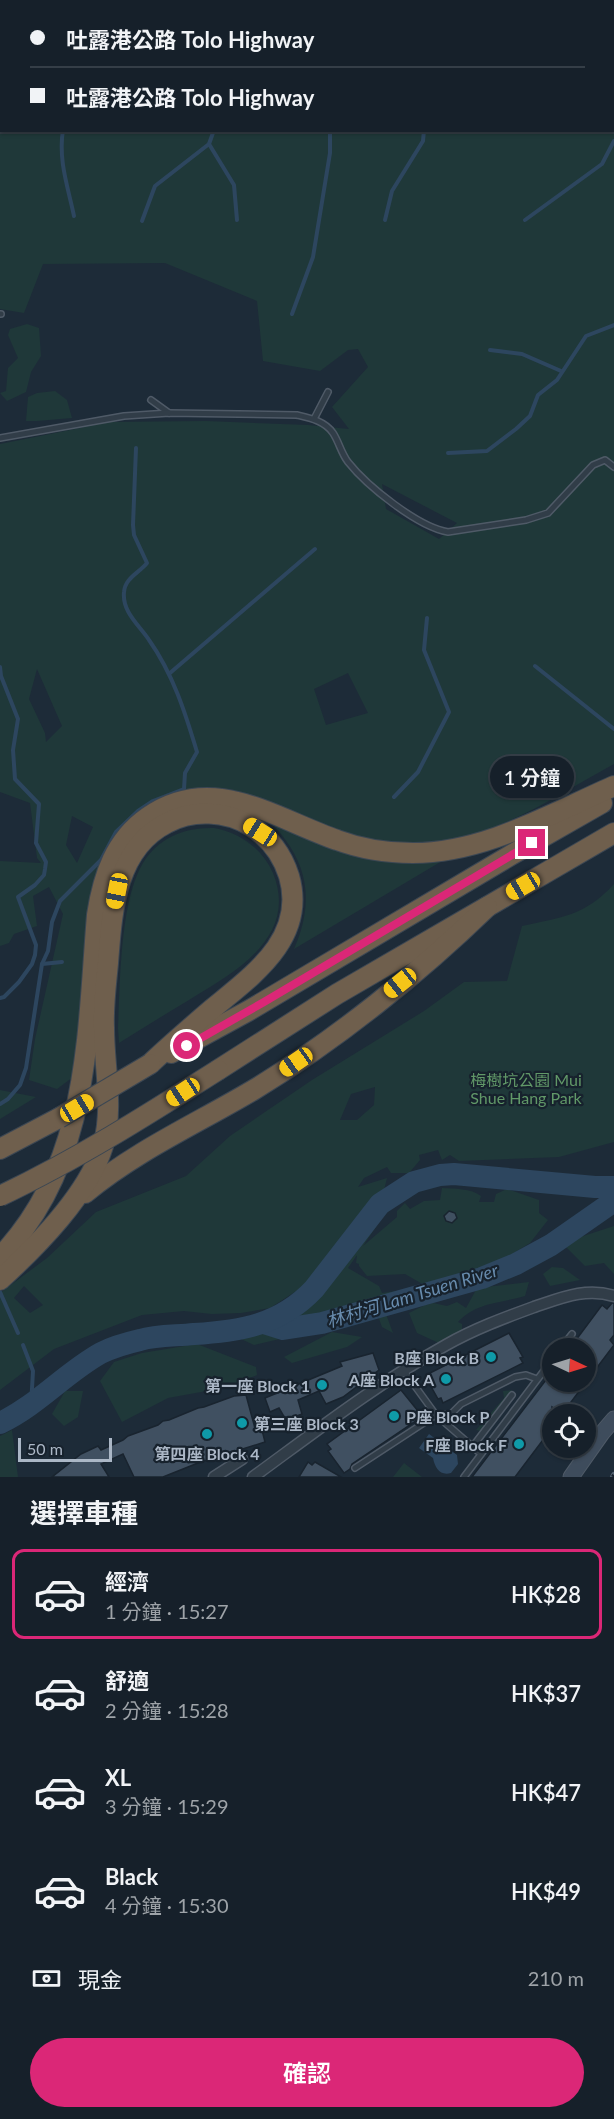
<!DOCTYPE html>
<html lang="zh-TW">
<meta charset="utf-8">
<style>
:root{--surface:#16202a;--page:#232d36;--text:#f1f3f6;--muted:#9ea3a8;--line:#353e47;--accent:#db2777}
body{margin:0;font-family:Lato,"Noto Sans TC",sans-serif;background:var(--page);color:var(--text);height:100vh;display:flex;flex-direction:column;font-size:22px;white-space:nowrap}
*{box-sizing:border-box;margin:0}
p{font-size:20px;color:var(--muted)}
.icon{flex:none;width:33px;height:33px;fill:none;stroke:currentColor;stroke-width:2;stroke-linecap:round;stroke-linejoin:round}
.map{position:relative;height:1477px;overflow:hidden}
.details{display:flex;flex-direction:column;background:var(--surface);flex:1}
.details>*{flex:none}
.top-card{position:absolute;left:0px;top:0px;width:615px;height:132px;box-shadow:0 2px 4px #0004,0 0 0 2px var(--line);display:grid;align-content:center;height:132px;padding:0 30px;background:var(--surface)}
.needle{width:39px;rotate:94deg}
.controls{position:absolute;left:542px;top:1338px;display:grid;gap:12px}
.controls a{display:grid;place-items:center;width:54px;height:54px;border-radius:50%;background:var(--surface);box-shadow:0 2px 4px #0004,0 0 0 2px var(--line);font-size:30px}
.scale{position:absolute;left:18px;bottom:15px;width:94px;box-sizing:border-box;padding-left:6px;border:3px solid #abb7c6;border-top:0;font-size:16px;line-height:21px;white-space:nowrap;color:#abb7c6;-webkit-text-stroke:4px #17222d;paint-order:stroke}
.end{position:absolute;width:27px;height:27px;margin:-14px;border:8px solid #db2777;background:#fff;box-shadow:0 0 0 3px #fff}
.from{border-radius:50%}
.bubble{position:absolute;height:42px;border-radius:21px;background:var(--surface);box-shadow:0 2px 4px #0004,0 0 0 2px var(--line);font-size:20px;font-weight:600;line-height:42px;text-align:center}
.car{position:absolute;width:18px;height:36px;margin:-18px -9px;border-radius:8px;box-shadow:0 0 4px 2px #0007;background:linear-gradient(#f5c518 24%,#345 0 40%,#f5c518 0 76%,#345 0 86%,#f5c518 0)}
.top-card b{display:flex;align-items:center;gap:21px;height:57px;font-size:22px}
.top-card b+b{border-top:2px solid var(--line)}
.top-card i{width:15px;height:15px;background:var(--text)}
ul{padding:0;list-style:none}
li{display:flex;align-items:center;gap:18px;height:90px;margin:0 12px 9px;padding:0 18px;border:3px solid transparent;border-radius:12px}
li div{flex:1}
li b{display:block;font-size:22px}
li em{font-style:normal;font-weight:600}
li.on{border-color:var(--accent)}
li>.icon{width:54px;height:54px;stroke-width:1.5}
h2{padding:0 30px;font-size:27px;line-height:72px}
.pay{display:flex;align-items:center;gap:15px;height:66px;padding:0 30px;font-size:22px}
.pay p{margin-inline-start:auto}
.button{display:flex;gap:12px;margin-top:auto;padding:12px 30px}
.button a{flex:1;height:69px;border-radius:36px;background:var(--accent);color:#fff;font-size:24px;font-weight:600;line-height:69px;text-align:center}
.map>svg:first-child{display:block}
.green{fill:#1f3839;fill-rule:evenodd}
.water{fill:#2d465f}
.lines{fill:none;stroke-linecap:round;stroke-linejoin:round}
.stream{stroke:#2d465f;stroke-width:4}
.river{stroke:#2d465f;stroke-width:22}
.building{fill:#405061;stroke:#19242f;stroke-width:1.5}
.lane-casing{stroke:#4f5a67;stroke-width:8}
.street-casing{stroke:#4f5a67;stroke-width:13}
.secondary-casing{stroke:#4f5a67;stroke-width:17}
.highway-casing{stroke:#3c4753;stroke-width:22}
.lane{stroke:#313d48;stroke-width:5}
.street{stroke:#313d48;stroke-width:10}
.secondary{stroke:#3e4c5c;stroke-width:15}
.highway{stroke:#6f5f4d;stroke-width:20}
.rail-casing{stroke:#526170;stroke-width:6}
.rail{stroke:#17222d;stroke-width:4;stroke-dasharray:11;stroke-linecap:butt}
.highway-bridge-casing{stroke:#3c4753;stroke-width:22;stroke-linecap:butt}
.highway-bridge{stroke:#6f5f4d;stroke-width:20}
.route{stroke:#db2777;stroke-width:8}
.culture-dot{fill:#0f9aa8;stroke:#17222d;stroke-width:2}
.labels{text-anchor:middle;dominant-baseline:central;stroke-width:4.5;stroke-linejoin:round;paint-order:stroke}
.park-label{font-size:16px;fill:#619868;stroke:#17222d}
.poi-label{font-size:16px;font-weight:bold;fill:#abb7c6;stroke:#17222d;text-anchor:end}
.water-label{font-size:18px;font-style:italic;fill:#678bad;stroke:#17222d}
</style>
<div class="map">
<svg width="614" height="1477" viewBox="0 0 614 1477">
<rect width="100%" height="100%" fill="#1d2b38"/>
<g class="green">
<path d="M0 0H141L2 2V130H614V2L243 1 614 0V764C557 795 499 836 432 843 362 850 309 815 246 794 222 785 195 786 170 794 95 821 90 895 83 964 80 1002 78 1039 73 1077L57 1089 29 1080 35 1039 63 914 49 887 33 896 37 926 14 934 9 943 0 946V861L41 863 37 858 30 803 0 792V444L110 422 206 421 308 425 349 429 332 407 368 367 358 349 348 350 320 371 263 361 257 301 165 263 43 264 24 313 0 309ZM382 484 457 523 439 539 386 509ZM37 669 62 726 46 742 45 733 29 699ZM348 673 368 713 326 725 314 689ZM72 816 93 827 77 863 66 845Z"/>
<polygon points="27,324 39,328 41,356 31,372 26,392 7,401 0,393 6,391 8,368 18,358 8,335 10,329"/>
<polygon points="55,391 67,400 72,418 37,421 26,421 28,397 37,393"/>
<path d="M273 825 348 854 415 863 442 861 294 949C315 901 308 862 273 825Z"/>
<path d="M214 828C240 833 262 848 273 873 299 937 234 973 189 1000 165 1014 142 1029 119 1043L118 1028C120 984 120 900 143 863 158 838 185 827 214 828Z"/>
<path d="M614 884V1142L559 1157 459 1161 450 1155 442 1160 438 1150 419 1155 420 1160 409 1173H391L387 1167 364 1178 358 1187 387 1178 383 1194 347 1230 328 1260 304 1286 270 1308 241 1313 212 1314 184 1311 142 1315 54 1349 0 1390V1293L47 1258 96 1212 186 1176 230 1136 312 1080 424 1011 464 982 507 981 522 926C562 917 585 916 614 884ZM375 1087 374 1105 357 1120H340L351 1094ZM24 1286 43 1305 30 1313 14 1298Z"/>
<polygon points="0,1090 36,1097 0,1119"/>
<path d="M442 1188C454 1189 471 1188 481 1196L479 1202H494L496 1194 507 1189 539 1200V1213L548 1220 530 1243 507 1257 457 1278 426 1286 405 1274 367 1276 359 1266V1264L356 1263 357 1255 348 1268 379 1286 382 1293 417 1288 426 1305 433 1303 447 1306 457 1302 466 1308 477 1288 529 1282 525 1296C502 1303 476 1302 458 1322L462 1324V1330L441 1344 417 1333 409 1313 425 1305 386 1314 393 1333 382 1327 378 1316 254 1345 241 1339 282 1322 306 1307 376 1215 391 1205 363 1246 397 1217V1211L405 1203 410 1209 424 1201 440 1200Z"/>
<polygon points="614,1226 614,1274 604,1263 585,1266 562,1243"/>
<polygon points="552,1267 563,1268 580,1280 550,1286 543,1274"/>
<polygon points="332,1332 362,1337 347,1347 292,1363 284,1357"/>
<polygon points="197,1344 256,1367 257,1375 223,1388 168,1398 122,1422 100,1381 114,1362 142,1353"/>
<polygon points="512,1390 498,1412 481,1431 476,1430 504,1398 503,1391"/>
<polygon points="65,1391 83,1391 78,1417 64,1426 52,1414"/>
<polygon points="12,1430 18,1477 0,1477 0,1436"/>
<polygon points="404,1463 422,1477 393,1477"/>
</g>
<path class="water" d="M429 1434 457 1455 458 1464 451 1473C440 1476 435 1468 433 1458L419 1448Z"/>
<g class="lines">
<g class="stream">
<polyline points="381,0 382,2"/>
<polyline points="46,2 47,0"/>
<polyline points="285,2 286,0"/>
<polyline points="614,55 614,54"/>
<path d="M63 130C58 160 68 187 74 216"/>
<polyline points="214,130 209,144 234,185 237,220"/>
<polyline points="385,220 392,191 423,141 424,130"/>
<polyline points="525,220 602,164 614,141"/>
<polyline points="142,221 155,186 209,144"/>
<polyline points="292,314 313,257 330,153 330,130"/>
<polyline points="490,350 522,354 561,371"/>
<polyline points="448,453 487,451 516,429 530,416 538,395 557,380 586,336 614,325"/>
<polyline points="535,666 614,729"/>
<polyline points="0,667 1,676 18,719 13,750 15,779 39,804 36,843 46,862 45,869 44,875 35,885 18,897 36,945 35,955 32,964 19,982 4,997 0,998"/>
<polyline points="170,673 315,549"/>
<polyline points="394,797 418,772 449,712 424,650 427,618"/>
<polyline points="42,964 62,962"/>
<path d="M0 1104 8 1099 20 1085 26 1068 42 964 48 951 52 922 60 901 101 860 116 832 138 811 153 801 184 789 185 773 197 752C185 712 173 674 149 640 139 625 122 612 124 592 125 578 139 573 147 563L134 535 133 525 136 448"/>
<polyline points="0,1292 18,1333"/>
<polyline points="23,1345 33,1371 31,1406"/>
</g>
<g class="river">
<polyline points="264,1323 283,1329 322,1323 482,1278 516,1264 551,1245 614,1201"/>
<path d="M0 1423C38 1405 65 1373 101 1353 113 1347 127 1343 140 1340 157 1335 176 1336 194 1334 241 1331 280 1325 314 1289L380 1204 414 1182 440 1175 454 1174 595 1187H614"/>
</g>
</g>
<g class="building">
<polygon points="498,1074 504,1077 504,1083 499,1086 494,1084 493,1077"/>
<polygon points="449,1211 455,1213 457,1218 452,1223 446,1221 444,1216"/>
<polygon points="612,1303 614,1303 614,1335 610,1340 614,1345 562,1414 552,1407 552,1428 515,1477 472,1477 552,1372 552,1382 585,1382 585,1348 570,1348 602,1305 607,1309"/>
<polygon points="509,1333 523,1357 520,1358 523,1363 443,1403 441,1398 438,1399 428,1381 430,1380 428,1374"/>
<polygon points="373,1353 379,1370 343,1397 326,1404 319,1391 298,1400 302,1414 286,1420 279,1408 270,1412 265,1398 342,1366 340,1362"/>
<polygon points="401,1390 418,1411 416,1413 420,1418 352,1464 350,1469 344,1473 328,1451 331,1449 327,1444"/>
<polygon points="246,1395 256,1432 262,1430 265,1442 198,1463 163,1477 134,1477 123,1454 101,1464 109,1477 52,1477 81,1454 98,1446 101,1450 123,1440 128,1436 158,1425 163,1421 169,1420 198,1408 204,1407 234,1396"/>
<polygon points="308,1462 312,1465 315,1462 341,1477 299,1477"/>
</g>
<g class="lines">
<g class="lane-casing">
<g id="lane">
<polyline points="0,314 1,314"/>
<polyline points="151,400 169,413"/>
<polyline points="314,419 328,392"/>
<path d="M0 438 124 416 169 413 297 415C310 418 325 421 333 433 339 442 341 453 348 462 367 486 418 527 448 532L526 520 548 513 593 465 605 460 614 467"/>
<polyline points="561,1348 572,1334"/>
<polyline points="404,1371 436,1415 481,1454"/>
<polyline points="473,1446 512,1395"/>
<polyline points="355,1468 436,1415 451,1414 461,1404 515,1377 526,1375 537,1379"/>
<polyline points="464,1477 552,1360"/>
</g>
</g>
<g class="street-casing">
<g id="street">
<polyline points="214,1477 242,1459"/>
<path d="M253 1477C316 1431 378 1383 446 1345 474 1329 504 1318 534 1307 561 1298 586 1287 614 1296"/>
</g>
</g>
<g class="secondary-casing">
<polyline id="secondary" points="571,1477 602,1433 614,1419"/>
</g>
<g class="highway-casing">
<g id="highway">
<polyline points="171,1053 248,1011 511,855 602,803"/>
<polyline points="218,1070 337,994 614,833"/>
<polyline points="0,1149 59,1118"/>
<path d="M85 1193C137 1150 198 1123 255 1089 337 1039 419 973 487 907"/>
<path d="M0 1257C90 1165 87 1035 97 915 103 876 115 840 148 817 212 772 274 818 337 840 361 849 387 853 413 853 484 853 550 814 614 786"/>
<path d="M0 1280C37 1246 88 1195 103 1146 114 1107 104 1067 104 1028 103 1006 106 985 108 963 112 912 115 849 167 823 193 809 226 811 251 826 270 838 282 854 289 876 307 938 253 975 212 1009 191 1027 170 1045 150 1064"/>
</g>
</g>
<use href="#lane" class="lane"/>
<use href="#street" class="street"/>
<use href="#secondary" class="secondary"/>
<use href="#highway" class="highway"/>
<g class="rail-casing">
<polyline id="rail" points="613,1477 614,1475"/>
</g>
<use href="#rail" class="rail"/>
<g class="highway-bridge-casing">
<g id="highway-bridge">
<polyline points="59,1118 150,1064"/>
<path d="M0 1196C76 1160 147 1115 218 1070"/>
</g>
</g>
<use href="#highway-bridge" class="highway-bridge"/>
</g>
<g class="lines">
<polyline class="route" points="187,1046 264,1002 532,843"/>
</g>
<g class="culture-dot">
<circle cx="491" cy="1357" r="6"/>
<circle cx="446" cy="1379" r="6"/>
<circle cx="322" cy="1385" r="6"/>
<circle cx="394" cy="1416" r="6"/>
<circle cx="242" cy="1423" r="6"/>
<circle cx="207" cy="1434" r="6"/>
<circle cx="519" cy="1444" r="6"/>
</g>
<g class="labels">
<g class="park-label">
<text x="526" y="1079">梅樹坑公園 Mui<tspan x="526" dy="18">Shue Hang Park</tspan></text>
</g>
<g class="poi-label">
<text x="479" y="1357">B座 Block B</text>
<text x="434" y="1379">A座 Block A</text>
<text x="310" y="1385">第一座 Block 1</text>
<text x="406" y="1416" text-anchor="start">P座 Block P</text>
<text x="254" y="1423" text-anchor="start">第三座 Block 3</text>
<text x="507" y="1444">F座 Block F</text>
<text x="207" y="1453" text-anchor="middle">第四座 Block 4</text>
</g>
<g class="water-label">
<text transform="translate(412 1295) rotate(-17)">林村河 Lam Tsuen River</text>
</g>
</g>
</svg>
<div class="controls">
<a><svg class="needle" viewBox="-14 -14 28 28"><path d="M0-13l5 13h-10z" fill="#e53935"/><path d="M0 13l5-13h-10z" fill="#9ea3a8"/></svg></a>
<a><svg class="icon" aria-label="locate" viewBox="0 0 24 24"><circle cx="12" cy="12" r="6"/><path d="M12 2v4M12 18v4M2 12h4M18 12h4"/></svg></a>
</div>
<div class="scale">50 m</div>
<i class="end from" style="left:187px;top:1046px"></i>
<i class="end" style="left:532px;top:843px"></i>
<div class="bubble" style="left:490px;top:756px;width:84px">1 分鐘</div>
<i class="car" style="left:260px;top:832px;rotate:302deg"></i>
<i class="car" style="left:523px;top:886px;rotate:240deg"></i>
<i class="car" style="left:117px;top:891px;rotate:191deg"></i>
<i class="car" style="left:400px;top:983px;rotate:231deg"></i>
<i class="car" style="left:296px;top:1062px;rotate:235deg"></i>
<i class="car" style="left:183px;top:1092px;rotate:237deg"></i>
<i class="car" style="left:77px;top:1108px;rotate:59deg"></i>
<div class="top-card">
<b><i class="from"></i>吐露港公路 Tolo Highway</b>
<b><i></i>吐露港公路 Tolo Highway</b>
</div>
</div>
<section class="details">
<h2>選擇車種</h2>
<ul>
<li class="on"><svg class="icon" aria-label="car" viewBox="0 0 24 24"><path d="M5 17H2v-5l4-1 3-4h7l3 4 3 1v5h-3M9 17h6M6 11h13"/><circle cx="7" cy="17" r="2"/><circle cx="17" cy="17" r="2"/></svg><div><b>經濟</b><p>1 分鐘 · 15:27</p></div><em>HK$28</em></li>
<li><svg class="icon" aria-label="car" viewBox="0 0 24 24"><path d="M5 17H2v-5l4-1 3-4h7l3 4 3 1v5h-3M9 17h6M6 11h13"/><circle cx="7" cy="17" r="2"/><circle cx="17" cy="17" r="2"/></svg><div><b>舒適</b><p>2 分鐘 · 15:28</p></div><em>HK$37</em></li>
<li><svg class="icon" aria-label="car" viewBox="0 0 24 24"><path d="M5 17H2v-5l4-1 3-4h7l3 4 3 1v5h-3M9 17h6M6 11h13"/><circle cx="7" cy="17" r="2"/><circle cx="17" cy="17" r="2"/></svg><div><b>XL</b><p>3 分鐘 · 15:29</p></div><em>HK$47</em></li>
<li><svg class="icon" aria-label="car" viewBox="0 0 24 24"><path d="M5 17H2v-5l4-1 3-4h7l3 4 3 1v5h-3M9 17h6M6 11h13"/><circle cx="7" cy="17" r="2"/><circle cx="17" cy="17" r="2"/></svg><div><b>Black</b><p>4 分鐘 · 15:30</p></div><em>HK$49</em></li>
</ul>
<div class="pay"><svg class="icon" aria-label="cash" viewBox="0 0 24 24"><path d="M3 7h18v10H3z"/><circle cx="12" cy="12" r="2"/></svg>現金<p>210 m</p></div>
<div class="button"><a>確認</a></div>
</section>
